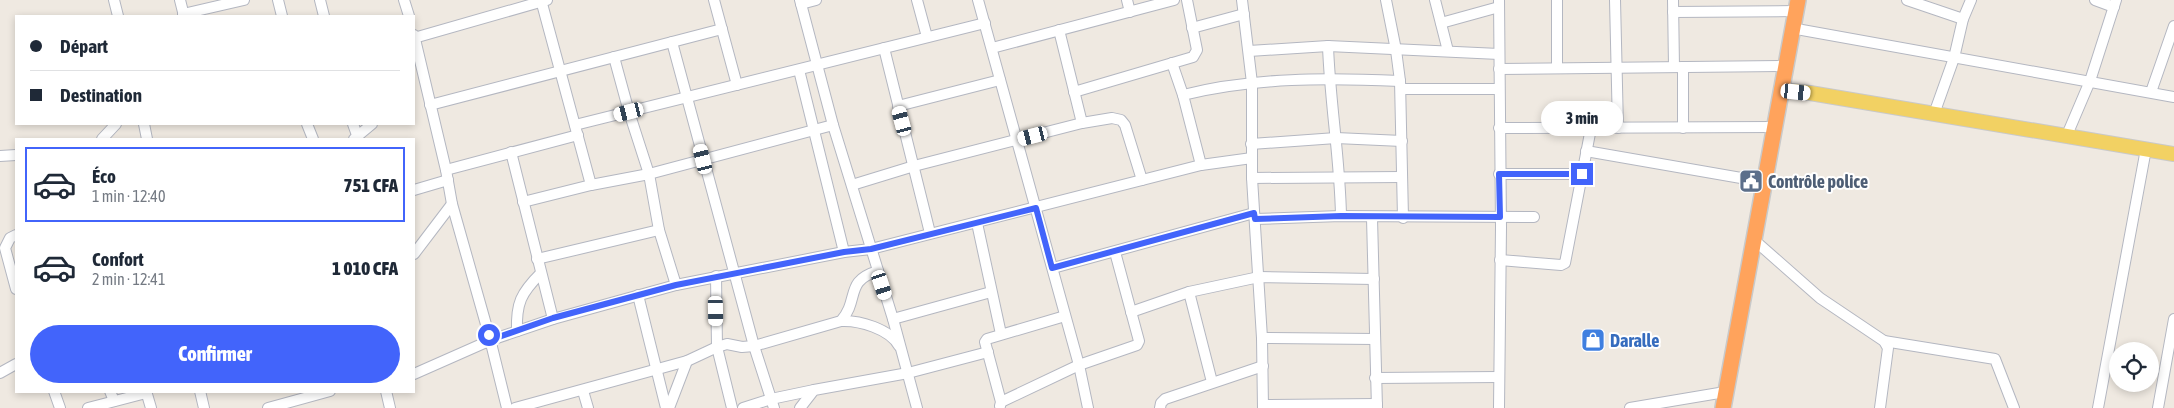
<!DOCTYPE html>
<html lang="fr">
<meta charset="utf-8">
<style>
:root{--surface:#fff;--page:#f2f2f3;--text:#1f2937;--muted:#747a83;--line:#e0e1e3;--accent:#4264fb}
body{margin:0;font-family:"Asap Condensed",sans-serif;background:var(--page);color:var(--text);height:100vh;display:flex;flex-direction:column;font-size:19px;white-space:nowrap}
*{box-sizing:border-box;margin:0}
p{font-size:16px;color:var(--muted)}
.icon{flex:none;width:28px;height:28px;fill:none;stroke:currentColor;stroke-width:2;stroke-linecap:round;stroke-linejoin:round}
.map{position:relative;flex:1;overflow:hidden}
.side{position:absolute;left:15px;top:138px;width:400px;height:255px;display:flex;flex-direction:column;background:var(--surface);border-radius:0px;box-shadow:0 2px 8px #0003}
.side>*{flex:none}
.guide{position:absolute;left:15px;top:15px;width:400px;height:110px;border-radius:0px;box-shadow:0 2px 8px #0003;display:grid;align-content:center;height:110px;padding:0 15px;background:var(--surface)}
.buttons{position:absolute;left:2109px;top:342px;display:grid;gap:10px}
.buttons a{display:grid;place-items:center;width:50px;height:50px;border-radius:50%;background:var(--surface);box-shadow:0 2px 8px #0003;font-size:25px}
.end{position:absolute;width:22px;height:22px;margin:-11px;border:6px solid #4264fb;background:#fff;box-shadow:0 0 0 2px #fff}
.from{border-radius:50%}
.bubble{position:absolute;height:35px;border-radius:18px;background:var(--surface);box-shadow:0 2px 8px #0003;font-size:16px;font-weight:800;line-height:35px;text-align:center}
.car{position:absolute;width:15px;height:30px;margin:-15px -8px;border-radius:6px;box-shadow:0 0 4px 1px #0007;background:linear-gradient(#fff 24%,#345 0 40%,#fff 0 76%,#345 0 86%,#fff 0)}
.guide b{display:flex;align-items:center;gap:18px;height:48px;font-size:19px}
.guide b+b{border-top:1px solid var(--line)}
.guide i{width:12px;height:12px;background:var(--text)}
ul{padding:9px 0 0;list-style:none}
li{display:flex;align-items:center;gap:15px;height:75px;margin:0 10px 8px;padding:0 5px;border:2px solid transparent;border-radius:0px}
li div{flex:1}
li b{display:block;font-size:19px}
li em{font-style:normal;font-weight:800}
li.active{border-color:var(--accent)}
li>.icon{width:45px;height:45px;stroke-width:1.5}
.cta{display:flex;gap:10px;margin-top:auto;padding:10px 15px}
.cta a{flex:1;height:58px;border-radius:30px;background:var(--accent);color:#fff;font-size:20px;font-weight:800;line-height:58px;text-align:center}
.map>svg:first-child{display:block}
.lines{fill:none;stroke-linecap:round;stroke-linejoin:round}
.minor-casing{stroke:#b4b7c1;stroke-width:12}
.major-casing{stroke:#c9c9c9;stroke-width:16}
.highway-casing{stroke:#c9c9c9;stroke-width:18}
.minor{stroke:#fff;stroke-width:10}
.major{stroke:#f2d163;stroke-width:14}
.highway{stroke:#ffa35c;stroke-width:15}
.route{stroke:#4264fb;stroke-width:6}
.labels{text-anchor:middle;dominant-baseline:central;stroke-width:4;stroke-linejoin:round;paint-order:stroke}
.service-label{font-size:18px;font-weight:bold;fill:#4e5e75;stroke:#fff;text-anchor:start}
.shop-label{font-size:18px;font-weight:bold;fill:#366cbe;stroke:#fff;text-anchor:start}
</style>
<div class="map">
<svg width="2174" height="408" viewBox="0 0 2174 408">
<rect width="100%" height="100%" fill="#efe9e1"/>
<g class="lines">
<g class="minor-casing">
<g id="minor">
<polyline points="114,0 118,16"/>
<polyline points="180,0 184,16"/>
<polyline points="278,0 282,16"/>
<polyline points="320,0 324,16"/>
<polyline points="404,0 409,16"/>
<polyline points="541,0 591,185"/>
<polyline points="714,0 737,85"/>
<polyline points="800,0 833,125 893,319 917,408"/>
<polyline points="917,0 927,37"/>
<polyline points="978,0 1079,365 1088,408"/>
<polyline points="1127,0 1130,12"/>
<polyline points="1242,0 1252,83 1252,178 1262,338 1263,408"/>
<polyline points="1386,0 1396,50 1400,81 1403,218"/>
<polyline points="1435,0 1448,51"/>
<polyline points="1499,0 1501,227 1499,408"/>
<polyline points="1557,0 1557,68"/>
<polyline points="1615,0 1618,128"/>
<polyline points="1673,0 1674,67"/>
<polyline points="1907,0 1963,19"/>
<polyline points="2095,0 2114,7"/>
<polyline points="801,4 816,0"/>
<polyline points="1673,12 1796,11"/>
<polyline points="183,14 244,0"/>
<polyline points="1441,23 1499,7"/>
<polyline points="1192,28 1244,14"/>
<polyline points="1791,28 2174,97"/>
<polyline points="1059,30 1082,123"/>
<polyline points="414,35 446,170 452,204 489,335 507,408"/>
<polyline points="414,38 547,0"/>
<polyline points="672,42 754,346 774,408"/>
<path d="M1328 46C1330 103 1340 159 1341 216"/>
<polyline points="884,48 930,233"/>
<polyline points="992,48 1174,0"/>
<polyline points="1249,51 1328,46 1499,54"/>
<polyline points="614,57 629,112 649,174 659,230 676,285"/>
<path d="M1172 63 1183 95C1254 77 1328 78 1400 81"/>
<polyline points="1683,67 1683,128"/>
<polyline points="1499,69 1786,66"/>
<polyline points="799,70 844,252"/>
<polyline points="1401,89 1499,89"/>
<polyline points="1074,92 1193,57 1197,50 1187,0"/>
<polyline points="2151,92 2174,26"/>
<polyline points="1183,95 1201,165"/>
<polyline points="430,105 722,29"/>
<polyline points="898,106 1000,80"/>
<polyline points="1934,114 1954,58 1963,19 1971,0"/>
<polyline points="144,124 147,139"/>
<polyline points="307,124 313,139"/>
<polyline points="353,124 357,135"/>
<polyline points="575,125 985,23"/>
<polyline points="1499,128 1774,127"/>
<polyline points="2067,135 2090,81 2116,0"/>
<polyline points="102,139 116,124"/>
<polyline points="354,139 372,124"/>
<polyline points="1251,144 1336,138 1402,141"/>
<polyline points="1586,151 1764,182"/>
<polyline points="511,152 553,319"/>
<polyline points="0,156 16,155"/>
<polyline points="446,170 578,135"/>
<polyline points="1499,174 1582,174"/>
<polyline points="1252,178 1402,177"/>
<polyline points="852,185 914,166 1082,123 1112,118 1121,120 1125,125 1142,180"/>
<polyline points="414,190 448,180"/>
<polyline points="523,202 591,185 649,174 833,125"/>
<polyline points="1372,218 1377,408"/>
<polyline points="1255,219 1341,216 1534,217"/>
<polyline points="977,223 1001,334"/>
<polyline points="16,235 10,238 5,248 16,289"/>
<polyline points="1753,239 1820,298 1884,341 1888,348 1880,408"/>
<polyline points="414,254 452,204"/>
<polyline points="537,259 659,230"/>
<polyline points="1500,260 1561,265 1565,263 1591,128"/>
<polyline points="1053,268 1254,213"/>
<polyline points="716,276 717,347 732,408"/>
<polyline points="1189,292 1212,382"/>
<polyline points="638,295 666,408"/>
<polyline points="1131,312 1189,292 1259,277 1374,279"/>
<polyline points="893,319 991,292"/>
<path d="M841 321C859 320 890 329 899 346"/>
<path d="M517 331C516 303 521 293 541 273"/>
<polyline points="1262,338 1375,339"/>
<polyline points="1884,341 1995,359 2014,408"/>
<polyline points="0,373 16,364"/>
<polyline points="414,374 491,340 553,319 676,285 844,252 871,249 1201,165 1252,158"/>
<polyline points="1375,378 1499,377"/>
<polyline points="54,391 60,408"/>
<polyline points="110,391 114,401"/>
<polyline points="146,391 151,408"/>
<polyline points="200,391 204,408"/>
<polyline points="386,391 390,408"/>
<polyline points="583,391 588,408"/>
<polyline points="1001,402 1079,365 1137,345 1139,341 1115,252"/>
<polyline points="1263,405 1377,404"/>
<polyline points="1000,406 1001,402 985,342 987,339 1065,316"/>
<polyline points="88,408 146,393"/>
<polyline points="268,408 330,391"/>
<path d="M515 408 687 361 717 347 727 344 742 347 754 346 841 321C860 299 844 281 878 271"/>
<polyline points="669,408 687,361"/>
<polyline points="743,408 771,399 814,390"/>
<polyline points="800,408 814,390 908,373 988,352"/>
<polyline points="1160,408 1161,403 1165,399 1263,366"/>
<polyline points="1630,408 1725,392"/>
<polyline points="2098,408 2146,149"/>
<polyline points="2158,408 2174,319"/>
</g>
</g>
<g class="major-casing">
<polyline id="major" points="1781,90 1810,93 2174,154"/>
</g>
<g class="highway-casing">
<polyline id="highway" points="1723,408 1798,0"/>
</g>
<use href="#minor" class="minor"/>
<use href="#major" class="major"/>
<use href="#highway" class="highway"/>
</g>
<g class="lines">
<polyline class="route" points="489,335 490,340 553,318 676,285 844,252 871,249 1036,208 1052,268 1254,213 1255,219 1341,216 1500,217 1499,174 1582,174"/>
</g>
<defs>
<g id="civic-square" transform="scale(1.25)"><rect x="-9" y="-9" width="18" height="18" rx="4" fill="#5c6f8a" stroke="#fff"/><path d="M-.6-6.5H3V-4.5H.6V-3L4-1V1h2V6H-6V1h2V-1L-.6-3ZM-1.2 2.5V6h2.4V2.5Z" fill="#fff"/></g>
<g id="shop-square" transform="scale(1.25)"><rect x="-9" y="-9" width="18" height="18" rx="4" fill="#3f7fe0" stroke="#fff"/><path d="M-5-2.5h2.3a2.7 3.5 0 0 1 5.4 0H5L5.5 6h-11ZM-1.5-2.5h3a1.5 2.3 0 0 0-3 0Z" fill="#fff"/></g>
</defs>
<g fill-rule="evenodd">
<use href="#civic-square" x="1751" y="181"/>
<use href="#shop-square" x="1593" y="340"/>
</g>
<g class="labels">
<g class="service-label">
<text x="1768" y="181">Contrôle police</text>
</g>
<g class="shop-label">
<text x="1610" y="340">Daralle</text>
</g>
</g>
</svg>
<div class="buttons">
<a><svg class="icon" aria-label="locate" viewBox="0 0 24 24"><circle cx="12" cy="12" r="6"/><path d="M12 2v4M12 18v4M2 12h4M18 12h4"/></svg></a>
</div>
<i class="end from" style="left:489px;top:335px"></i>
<i class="end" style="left:1582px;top:174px"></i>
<div class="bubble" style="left:1541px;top:101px;width:82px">3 min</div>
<i class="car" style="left:1796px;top:92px;rotate:96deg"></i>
<i class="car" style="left:629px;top:112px;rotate:256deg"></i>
<i class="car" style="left:902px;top:121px;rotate:345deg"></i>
<i class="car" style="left:1033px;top:136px;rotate:256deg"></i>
<i class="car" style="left:703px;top:159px;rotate:346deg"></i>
<i class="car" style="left:882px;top:285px;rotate:162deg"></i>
<i class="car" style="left:716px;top:311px;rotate:179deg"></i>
<div class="guide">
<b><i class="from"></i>Départ</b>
<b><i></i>Destination</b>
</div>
<section class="side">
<ul>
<li class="active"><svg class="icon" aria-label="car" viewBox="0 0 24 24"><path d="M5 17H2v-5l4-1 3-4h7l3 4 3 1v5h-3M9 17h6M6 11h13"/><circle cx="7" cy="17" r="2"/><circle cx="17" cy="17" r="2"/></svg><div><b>Éco</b><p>1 min · 12:40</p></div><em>751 CFA</em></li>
<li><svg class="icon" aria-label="car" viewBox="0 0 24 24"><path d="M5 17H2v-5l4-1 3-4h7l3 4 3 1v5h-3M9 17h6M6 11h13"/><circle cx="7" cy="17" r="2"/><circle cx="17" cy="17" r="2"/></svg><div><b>Confort</b><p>2 min · 12:41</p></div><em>1 010 CFA</em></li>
</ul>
<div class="cta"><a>Confirmer</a></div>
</section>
</div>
